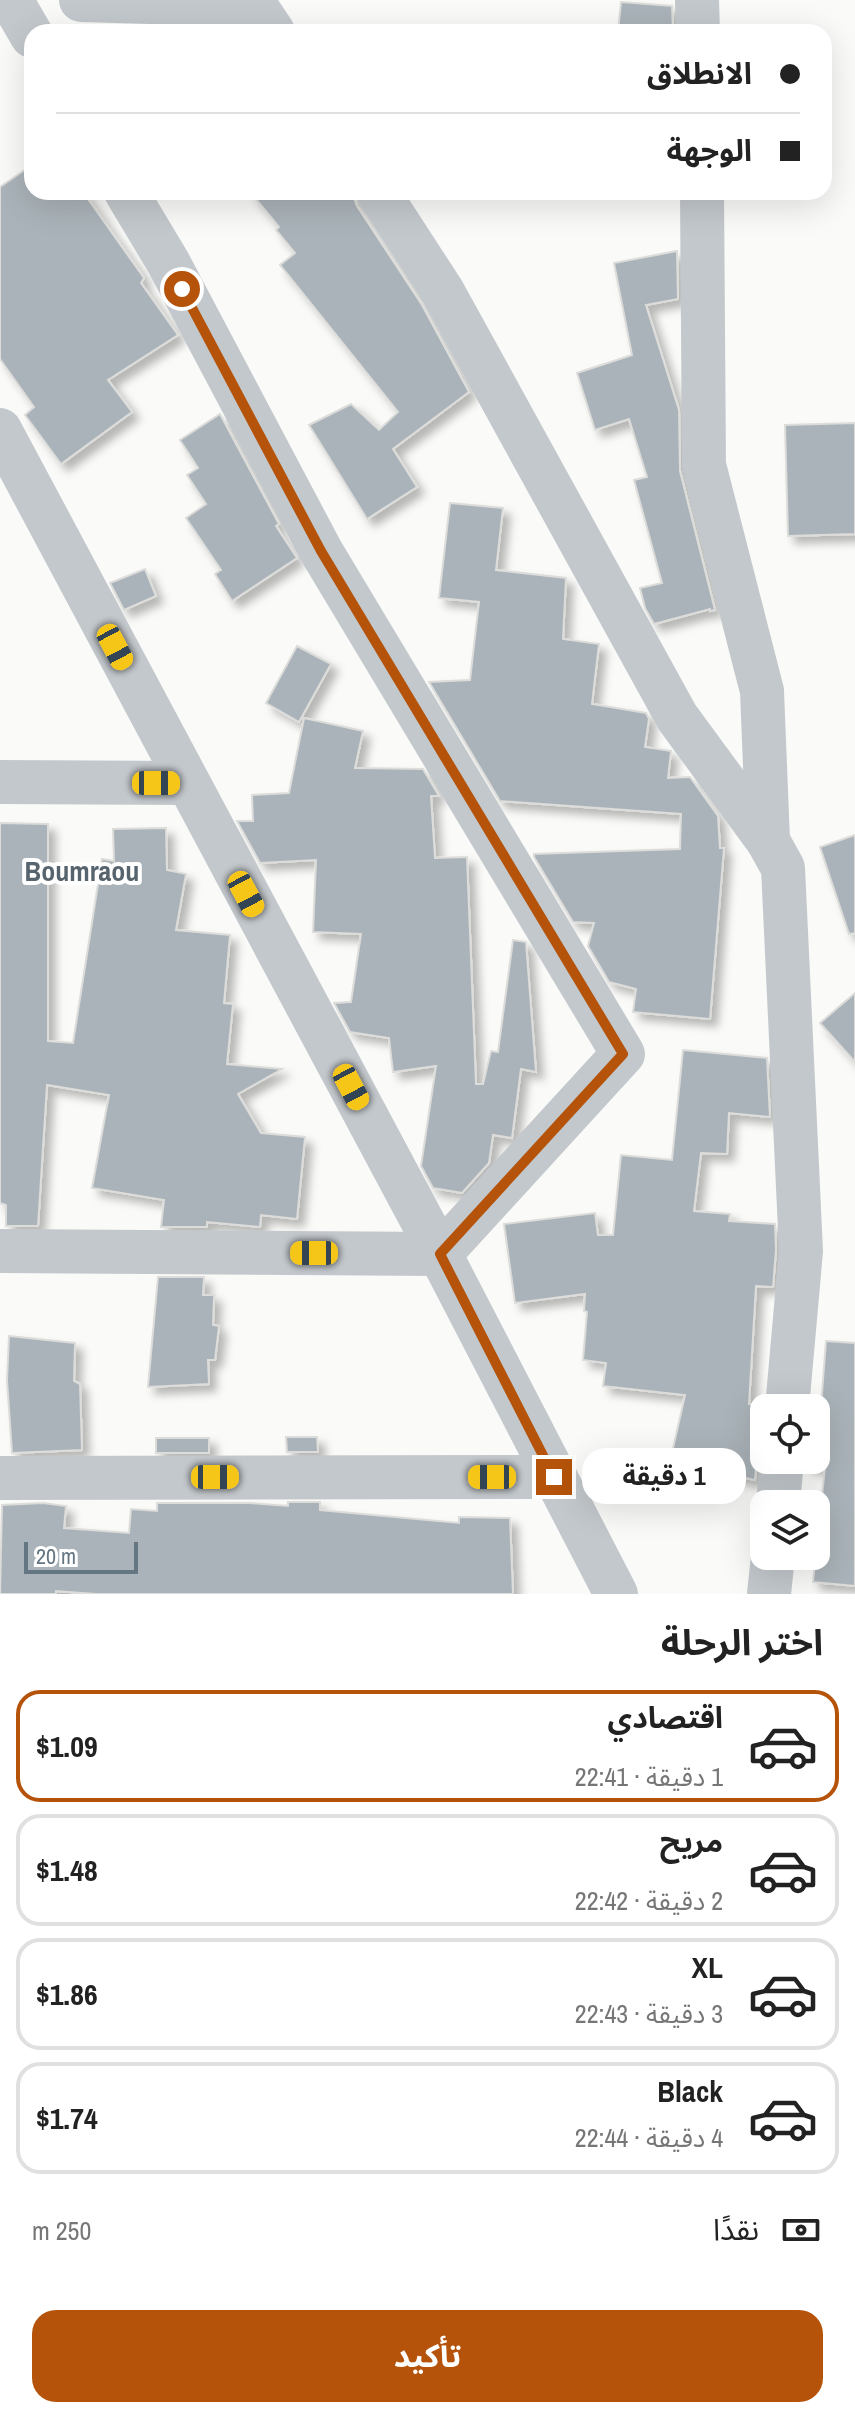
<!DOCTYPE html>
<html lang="ar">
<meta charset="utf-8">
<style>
:root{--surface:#fff;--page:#f6f6f6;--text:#222;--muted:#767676;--line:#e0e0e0;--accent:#b45309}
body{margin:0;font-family:"Archivo Narrow","Noto Sans Arabic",sans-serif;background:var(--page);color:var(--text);direction:rtl;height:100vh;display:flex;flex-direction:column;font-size:30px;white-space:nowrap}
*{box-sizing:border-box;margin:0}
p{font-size:26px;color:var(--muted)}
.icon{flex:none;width:44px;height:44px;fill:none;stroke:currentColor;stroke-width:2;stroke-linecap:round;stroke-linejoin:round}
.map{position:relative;height:1594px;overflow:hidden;direction:ltr}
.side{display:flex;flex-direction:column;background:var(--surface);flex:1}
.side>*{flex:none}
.guide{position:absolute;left:24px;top:24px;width:808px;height:176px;border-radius:24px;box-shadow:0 8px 32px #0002;direction:rtl;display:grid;align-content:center;height:176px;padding:0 32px;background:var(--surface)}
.buttons{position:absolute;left:750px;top:1394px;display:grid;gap:16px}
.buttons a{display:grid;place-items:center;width:80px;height:80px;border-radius:16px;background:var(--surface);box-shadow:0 8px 32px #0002;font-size:40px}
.scale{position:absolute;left:24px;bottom:20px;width:114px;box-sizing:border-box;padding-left:8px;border:4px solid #657683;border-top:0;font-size:22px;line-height:28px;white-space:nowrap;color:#657683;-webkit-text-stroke:6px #fff;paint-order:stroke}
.end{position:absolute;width:36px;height:36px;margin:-18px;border:10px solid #b45309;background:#fff;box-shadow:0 0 0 4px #fff}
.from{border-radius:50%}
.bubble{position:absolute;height:56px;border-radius:24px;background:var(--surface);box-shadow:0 8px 32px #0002;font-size:26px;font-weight:700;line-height:56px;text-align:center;direction:rtl}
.car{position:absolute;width:24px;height:48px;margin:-24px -12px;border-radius:10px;box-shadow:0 0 6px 2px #0007;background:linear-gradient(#f5c518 24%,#345 0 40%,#f5c518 0 76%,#345 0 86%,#f5c518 0)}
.guide b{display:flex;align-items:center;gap:28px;height:76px;font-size:30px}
.guide b+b{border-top:2px solid var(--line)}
.guide i{width:20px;height:20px;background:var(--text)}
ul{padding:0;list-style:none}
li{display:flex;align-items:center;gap:24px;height:112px;margin:0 16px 12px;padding:0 16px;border:4px solid var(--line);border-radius:24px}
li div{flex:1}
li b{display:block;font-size:30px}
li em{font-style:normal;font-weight:700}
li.on{border-color:var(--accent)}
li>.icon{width:72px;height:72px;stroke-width:1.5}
h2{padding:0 32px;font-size:36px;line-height:96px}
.pay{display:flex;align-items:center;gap:20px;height:88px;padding:0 32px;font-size:30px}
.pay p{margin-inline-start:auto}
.button{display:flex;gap:16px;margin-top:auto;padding:16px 32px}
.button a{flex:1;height:92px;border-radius:24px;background:var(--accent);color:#fff;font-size:32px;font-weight:700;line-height:92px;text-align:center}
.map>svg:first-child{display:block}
.building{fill:#aab3b9;stroke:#dcdcda;stroke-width:2;filter:url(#shadow)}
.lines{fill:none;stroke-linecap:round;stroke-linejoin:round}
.minor{stroke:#c3c8cc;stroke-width:44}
.route{stroke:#b45309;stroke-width:10}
.labels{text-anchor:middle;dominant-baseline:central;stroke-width:8;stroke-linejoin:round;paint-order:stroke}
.quarter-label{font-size:28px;font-weight:bold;fill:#57646e;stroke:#fff}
</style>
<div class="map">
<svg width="855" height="1594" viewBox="0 0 855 1594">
<defs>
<filter id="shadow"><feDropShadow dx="7" dy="7" stdDeviation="4" flood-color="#0004"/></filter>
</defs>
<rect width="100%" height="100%" fill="#fafaf8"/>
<g class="building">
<polygon points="621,2 672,6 673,32 618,32"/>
<polygon points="32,165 32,192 83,192 144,278 141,283 178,335 108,380 132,412 61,464 25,415 34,407 0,359 0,187"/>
<polygon points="250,192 352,192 357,206 422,305 469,392 393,449 417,487 367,519 309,425 351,404 379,430 398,412 280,265 295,253 276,230 279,227"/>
<polygon points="677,251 678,299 646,305 679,410 680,471 715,610 710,611 710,609 654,624 645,608 640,588 662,583 634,480 647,477 629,419 595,430 577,373 632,355 614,263"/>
<polygon points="220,414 279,524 276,526 297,558 232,601 215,574 221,570 186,518 206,504 187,475 198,468 180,440"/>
<polygon points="855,423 855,534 788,536 785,425"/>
<polygon points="450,503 503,508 496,570 566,578 563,639 599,644 592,704 646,713 649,719 645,747 671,751 668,778 690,777 718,816 720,848 724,848 710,1019 633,1012 636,989 609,982 588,946 594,923 573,922 534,857 534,854 680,849 681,814 500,801 429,682 470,680 479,602 439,598"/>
<polygon points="145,569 156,596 124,610 110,583"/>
<polygon points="297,646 331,664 299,722 266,703"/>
<polygon points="304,718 363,731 355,768 423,769 439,796 431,796 435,858 467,857 476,1084 483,1084 491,1051 498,1052 513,940 526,942 536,1072 521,1069 512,1138 493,1135 489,1163 462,1193 433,1188 421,1166 436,1066 393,1072 389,1038 350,1032 334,1003 351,1002 361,934 313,932 316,860 260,863 237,821 253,821 252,795 289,793"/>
<polygon points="0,823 48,824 48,1041 73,1043 102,859 114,861 113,829 166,828 167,870 186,874 176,930 230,935 224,1003 233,1004 227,1064 282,1069 238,1094 261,1133 305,1137 297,1219 261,1215 260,1227 207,1222 207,1227 161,1227 164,1200 92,1188 109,1095 47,1085 38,1226 6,1226 6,1205 0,1203"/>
<polygon points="855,835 855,933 849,934 820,847"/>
<polygon points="855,993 855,1062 820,1023"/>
<polygon points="683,1050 767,1058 770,1117 729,1113 727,1154 701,1153 694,1211 730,1214 729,1221 775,1224 776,1250 773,1287 756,1286 749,1404 762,1407 764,1443 757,1457 755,1480 670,1462 685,1395 603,1386 606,1363 583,1360 587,1312 584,1311 585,1294 515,1303 504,1224 595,1213 598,1235 613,1235 621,1155 672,1160"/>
<polygon points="158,1277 204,1277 203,1295 214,1295 213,1325 219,1326 215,1360 208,1360 209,1384 148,1387"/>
<polygon points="9,1336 75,1343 74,1381 80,1384 82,1450 12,1453 7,1380"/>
<polygon points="826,1341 855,1343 855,1586 813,1582 825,1467 807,1466 807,1460 816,1460 816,1418 820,1419"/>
<polygon points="286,1437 317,1437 318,1452 287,1452"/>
<rect x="156" y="1438" width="53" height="15"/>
<polygon points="288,1502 320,1502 320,1510 459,1523 459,1517 510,1518 513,1594 96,1594 56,1591 56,1594 0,1594 2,1505 43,1503 66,1506 64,1528 129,1533 131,1509 157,1511 157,1503 250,1503 288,1506"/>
</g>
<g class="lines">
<g class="minor">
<polyline points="11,0 32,36"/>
<polyline points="81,0 255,5 273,32"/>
<polyline points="697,0 698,32"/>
<polyline points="378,192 443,292 677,717 768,841"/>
<polyline points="702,192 704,465 762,691 768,841 783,868 801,1251 787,1408"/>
<polyline points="0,430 440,1254 616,1594"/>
<polyline points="0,782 187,783"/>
<polyline points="0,1251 440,1254 623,1054 321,551 168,262 126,192"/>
<polyline points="0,1478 554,1477"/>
<polyline points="778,1504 782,1460"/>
<polyline points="769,1594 773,1556"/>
</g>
</g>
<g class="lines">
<polyline class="route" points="182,289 321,551 623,1054 440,1254 554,1477"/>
</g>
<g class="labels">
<g class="quarter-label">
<text x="82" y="871">Boumraou</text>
</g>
</g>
</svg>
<div class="buttons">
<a><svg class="icon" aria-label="locate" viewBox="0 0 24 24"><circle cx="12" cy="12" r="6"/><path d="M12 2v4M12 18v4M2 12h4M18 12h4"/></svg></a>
<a><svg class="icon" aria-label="layers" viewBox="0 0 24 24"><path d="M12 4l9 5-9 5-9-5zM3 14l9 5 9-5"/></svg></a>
</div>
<div class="scale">20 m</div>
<i class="end from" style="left:182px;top:289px"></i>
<i class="end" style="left:554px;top:1477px"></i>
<div class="bubble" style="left:582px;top:1448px;width:164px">1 دقيقة</div>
<i class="car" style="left:115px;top:647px;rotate:152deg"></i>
<i class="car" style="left:156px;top:783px;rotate:90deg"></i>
<i class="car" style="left:246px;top:894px;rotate:152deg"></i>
<i class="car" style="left:351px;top:1087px;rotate:152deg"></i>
<i class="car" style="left:314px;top:1253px;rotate:270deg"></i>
<i class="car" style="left:215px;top:1477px;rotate:90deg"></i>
<i class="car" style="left:492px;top:1477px;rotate:270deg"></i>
<div class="guide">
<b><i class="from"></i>الانطلاق</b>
<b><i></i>الوجهة</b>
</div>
</div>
<section class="side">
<h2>اختر الرحلة</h2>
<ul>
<li class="on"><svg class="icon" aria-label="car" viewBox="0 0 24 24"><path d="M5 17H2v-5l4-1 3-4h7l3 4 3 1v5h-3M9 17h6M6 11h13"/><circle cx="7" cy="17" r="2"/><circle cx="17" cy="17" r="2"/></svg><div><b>اقتصادي</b><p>1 دقيقة · 22:41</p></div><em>$1.09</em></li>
<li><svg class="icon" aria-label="car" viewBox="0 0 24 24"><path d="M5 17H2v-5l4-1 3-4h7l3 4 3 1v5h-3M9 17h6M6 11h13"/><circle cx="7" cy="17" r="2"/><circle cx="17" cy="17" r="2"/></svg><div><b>مريح</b><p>2 دقيقة · 22:42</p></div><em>$1.48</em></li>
<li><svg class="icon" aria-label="car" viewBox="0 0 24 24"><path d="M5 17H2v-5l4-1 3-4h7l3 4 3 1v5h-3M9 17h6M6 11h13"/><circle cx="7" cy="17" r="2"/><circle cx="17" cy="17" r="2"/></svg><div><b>XL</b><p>3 دقيقة · 22:43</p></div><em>$1.86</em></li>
<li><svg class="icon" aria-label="car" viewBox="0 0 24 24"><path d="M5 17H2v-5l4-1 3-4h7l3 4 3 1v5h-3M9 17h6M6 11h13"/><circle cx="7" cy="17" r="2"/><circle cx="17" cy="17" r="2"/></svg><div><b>Black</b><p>4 دقيقة · 22:44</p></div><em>$1.74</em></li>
</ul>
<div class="pay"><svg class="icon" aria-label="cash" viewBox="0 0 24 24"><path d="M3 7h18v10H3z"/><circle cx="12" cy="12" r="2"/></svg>نقدًا<p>250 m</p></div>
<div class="button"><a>تأكيد</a></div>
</section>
